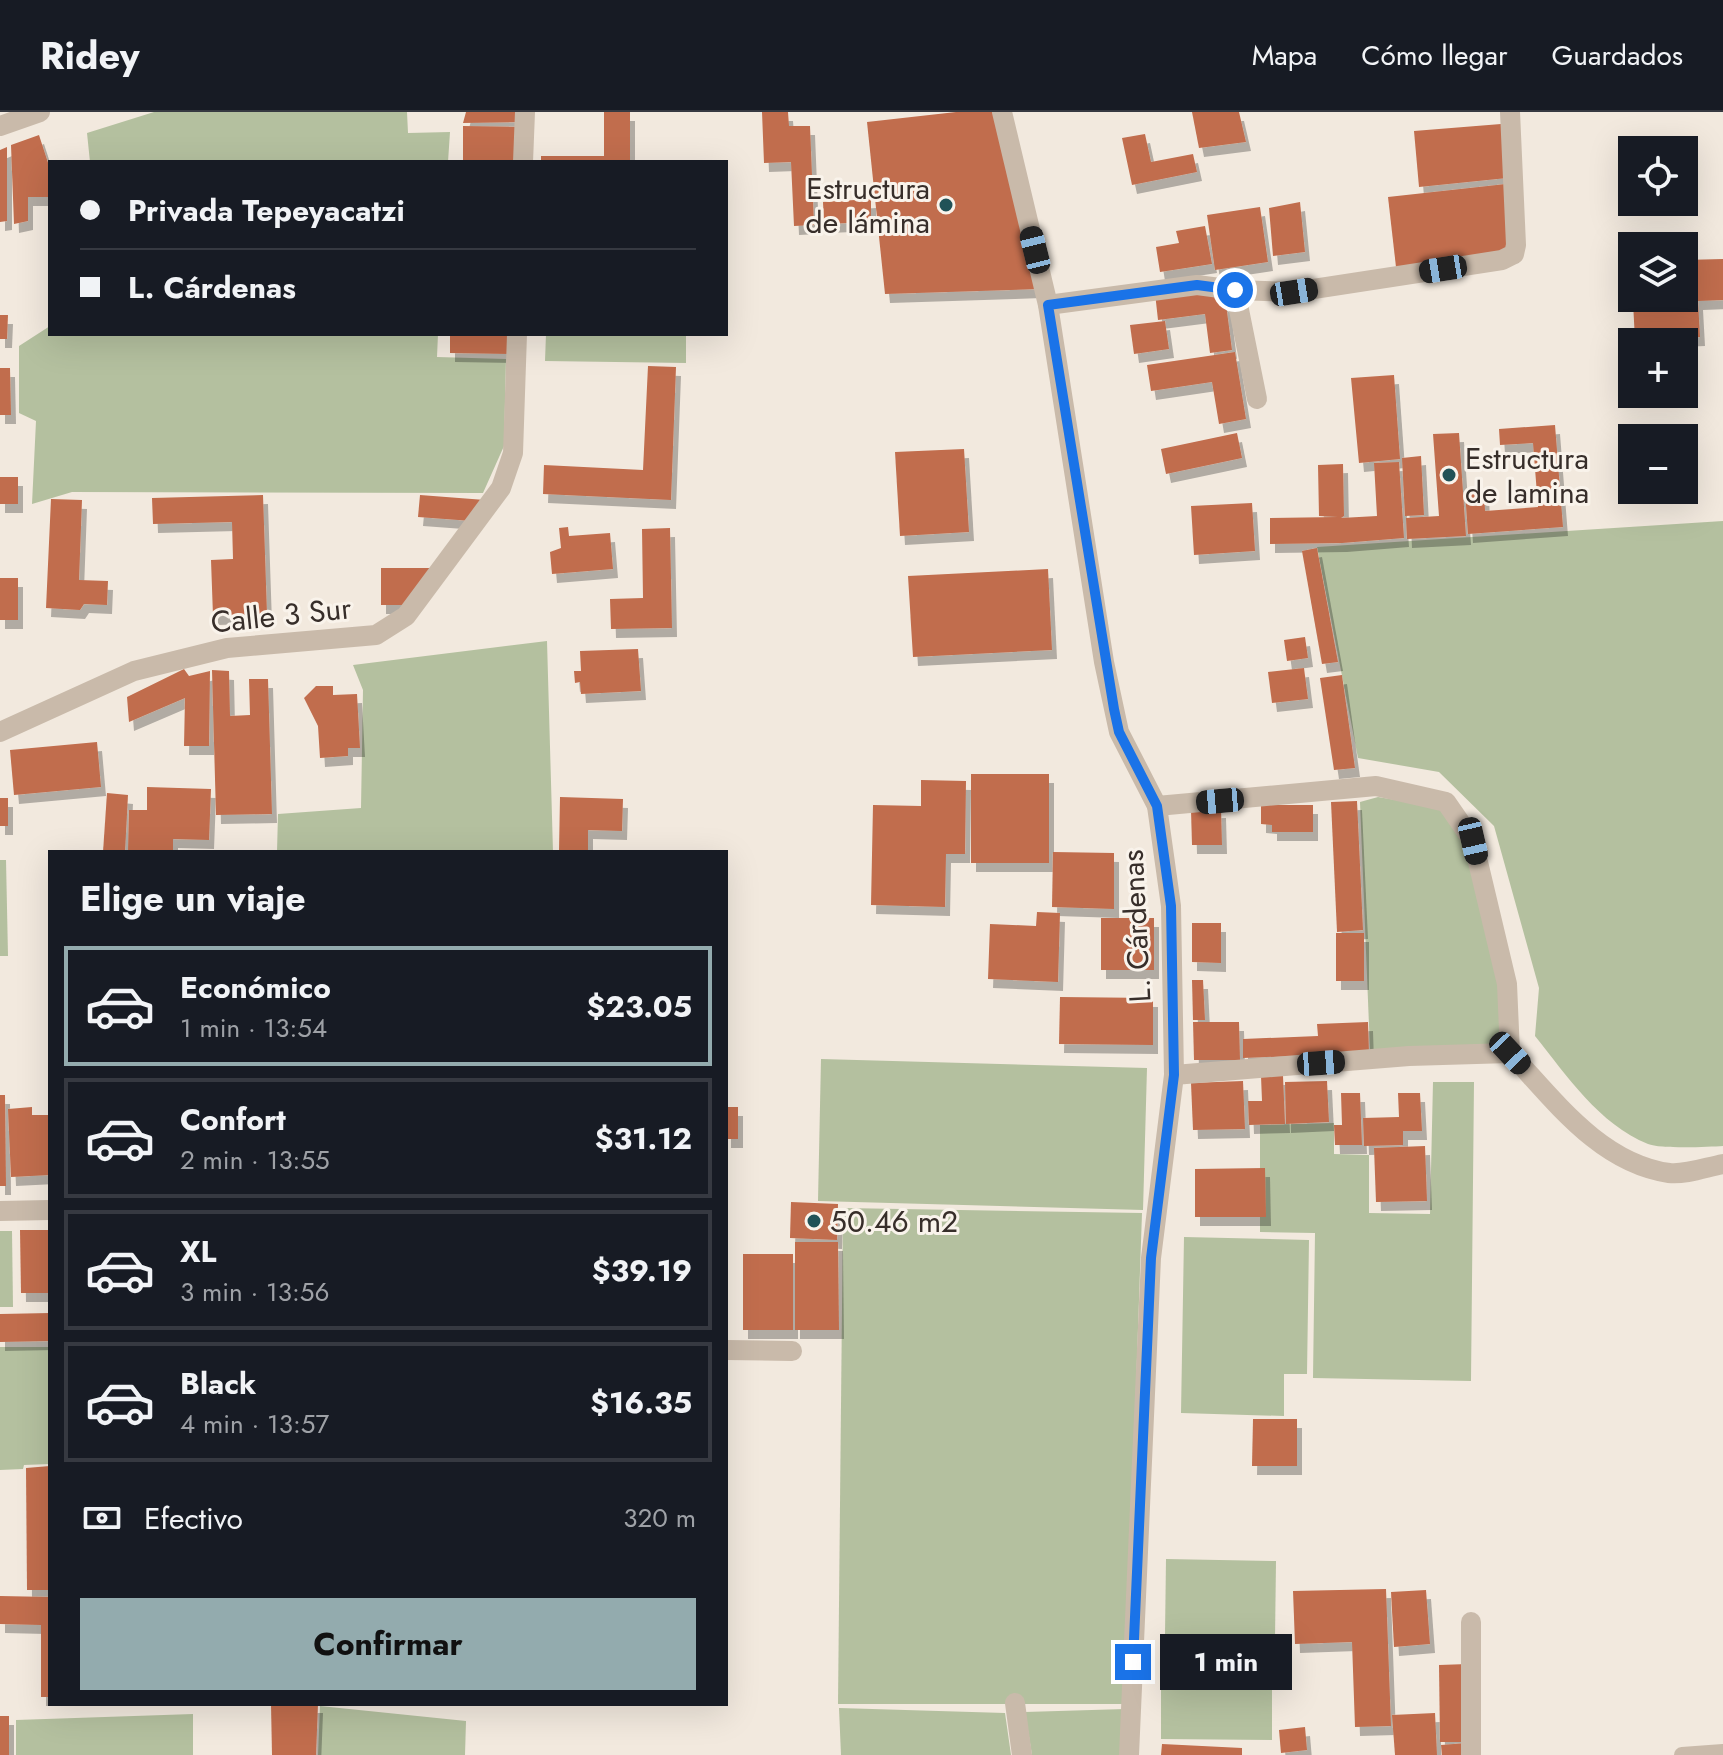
<!DOCTYPE html>
<html lang="es">
<meta charset="utf-8">
<style>
:root{--surface:#171b24;--page:#242831;--text:#f1f3f6;--muted:#9ea1a6;--line:#363941;--accent:#93abae}
body{margin:0;font-family:Jost,sans-serif;background:var(--page);color:var(--text);height:100vh;display:flex;flex-direction:column;font-size:30px;white-space:nowrap}
*{box-sizing:border-box;margin:0}
p{font-size:26px;color:var(--muted)}
.icon{flex:none;width:44px;height:44px;fill:none;stroke:currentColor;stroke-width:2;stroke-linecap:round;stroke-linejoin:round}
.map{position:relative;flex:1;overflow:hidden}
.side{position:absolute;left:48px;top:738px;width:680px;height:856px;display:flex;flex-direction:column;background:var(--surface);border-radius:0px;box-shadow:0 8px 32px #0002}
.side>*{flex:none}
.banner{position:absolute;left:48px;top:48px;width:680px;height:176px;border-radius:0px;box-shadow:0 8px 32px #0002;display:grid;align-content:center;height:176px;padding:0 32px;background:var(--surface)}
.buttons{position:absolute;left:1618px;top:24px;display:grid;gap:16px}
.buttons a{display:grid;place-items:center;width:80px;height:80px;border-radius:0px;background:var(--surface);box-shadow:0 8px 32px #0002;font-size:40px}
.end{position:absolute;width:36px;height:36px;margin:-18px;border:10px solid #1a73e8;background:#fff;box-shadow:0 0 0 4px #fff}
.from{border-radius:50%}
.bubble{position:absolute;height:56px;border-radius:0px;background:var(--surface);box-shadow:0 8px 32px #0002;font-size:26px;font-weight:700;line-height:56px;text-align:center}
.car{position:absolute;width:24px;height:48px;margin:-24px -12px;border-radius:10px;box-shadow:0 0 6px 2px #0007;background:linear-gradient(#222 24%,#8ab4d8 0 40%,#222 0 76%,#8ab4d8 0 86%,#222 0)}
.banner b{display:flex;align-items:center;gap:28px;height:76px;font-size:30px}
.banner b+b{border-top:2px solid var(--line)}
.banner i{width:20px;height:20px;background:var(--text)}
ul{padding:0;list-style:none}
li{display:flex;align-items:center;gap:24px;height:120px;margin:0 16px 12px;padding:0 16px;border:4px solid var(--line);border-radius:0px}
li div{flex:1}
li b{display:block;font-size:30px}
li em{font-style:normal;font-weight:700}
li.active{border-color:var(--accent)}
li>.icon{width:72px;height:72px;stroke-width:1.5}
h2{padding:0 32px;font-size:36px;line-height:96px}
.pay{display:flex;align-items:center;gap:20px;height:88px;padding:0 32px;font-size:30px}
.pay p{margin-inline-start:auto}
.primary-button{display:flex;gap:16px;margin-top:auto;padding:16px 32px}
.primary-button a{flex:1;height:92px;border-radius:0px;background:var(--accent);color:#111;font-size:32px;font-weight:700;line-height:92px;text-align:center}
header{display:flex;align-items:center;gap:48px;box-sizing:border-box;height:112px;padding:0 40px;background:var(--surface);border-bottom:2px solid var(--line)}
header strong{font-size:38px}
nav{display:flex;gap:44px;margin-inline-start:auto;font-size:28px}
.map>svg:first-child{display:block}
.green{fill:#b4c09f}
.building{fill:#c16d4d;filter:url(#shadow)}
.lines{fill:none;stroke-linecap:round;stroke-linejoin:round}
.service{stroke:#c9baaa;stroke-width:16}
.pedestrian{stroke:#c9baaa;stroke-width:20}
.minor{stroke:#c9baaa;stroke-width:20}
.route{stroke:#1a73e8;stroke-width:10}
.poi-dot{fill:#215257;stroke:#f9f3eb;stroke-width:3}
.labels{text-anchor:middle;dominant-baseline:central;stroke-width:6;stroke-linejoin:round;paint-order:stroke}
.poi-label{font-size:30px;fill:#372e2a;stroke:#f9f3eb;text-anchor:start}
.street-label{font-size:30px;fill:#372e2a;stroke:#f9f3eb}
</style>
<header>
<strong>Ridey</strong>
<nav><a>Mapa</a><a>Cómo llegar</a><a>Guardados</a></nav>
</header>
<div class="map">
<svg width="1723" height="1643" viewBox="0 0 1723 1643">
<defs>
<filter id="shadow"><feDropShadow dx="5" dy="9" stdDeviation="0" flood-color="#0004"/></filter>
</defs>
<rect width="100%" height="100%" fill="#f2e9de"/>
<g class="green">
<polygon points="154,0 407,0 408,21 450,20 448,50 90,50 87,21"/>
<polygon points="50,214 50,222 438,222 437,245 506,247 504,334 483,381 72,380 32,392 36,309 19,301 19,234"/>
<polygon points="546,222 686,222 686,251 545,249"/>
<path d="M1723 409V1034C1708 1035 1660 1037 1648 1032 1599 1012 1567 964 1535 924L1539 876 1494 714 1439 660 1358 646 1317 435Z"/>
<polygon points="547,529 553,740 277,740 278,702 361,696 363,578 353,553"/>
<polygon points="1378,685 1444,696 1467,735 1500,875 1499,932 1370,938 1360,690"/>
<polygon points="0,748 6,748 8,844 0,844"/>
<polygon points="821,947 1147,956 1143,1098 818,1089"/>
<polygon points="1433,970 1474,970 1471,1269 1313,1266 1315,1121 1260,1120 1260,1013 1334,1011 1334,1042 1369,1043 1369,1101 1430,1102"/>
<polygon points="843,1096 1142,1101 1125,1592 838,1592"/>
<polygon points="0,1119 12,1119 13,1195 0,1195"/>
<polygon points="1184,1125 1309,1128 1307,1262 1284,1262 1284,1304 1181,1301"/>
<polygon points="0,1235 50,1235 50,1352 24,1353 23,1357 0,1358"/>
<polygon points="1166,1447 1276,1449 1275,1526 1165,1523"/>
<polygon points="1161,1530 1272,1531 1272,1628 1161,1627"/>
<polygon points="320,1594 466,1609 465,1643 318,1643"/>
<polygon points="839,1596 1005,1601 1011,1643 841,1643"/>
<polygon points="1125,1597 1122,1643 1032,1643 1025,1600"/>
<polygon points="193,1602 193,1643 16,1643 16,1608"/>
</g>
<g class="building">
<polygon points="466,0 521,0 521,10 463,11"/>
<polygon points="604,0 630,0 630,50 541,50 541,44 604,44"/>
<polygon points="762,0 788,0 789,14 810,14 814,113 794,114 791,50 764,51"/>
<polygon points="956,0 993,0 1037,177 885,182 867,10"/>
<polygon points="1192,0 1239,0 1246,30 1199,36"/>
<polygon points="1501,12 1507,66 1419,75 1414,19"/>
<polygon points="463,14 519,15 518,50 463,50"/>
<polygon points="1145,22 1151,50 1193,42 1197,60 1132,73 1122,26"/>
<polygon points="39,23 50,57 50,85 28,85 28,109 14,112 11,33"/>
<polygon points="7,35 7,109 0,110 0,38"/>
<polygon points="1506,72 1514,142 1396,155 1388,85"/>
<polygon points="871,87 871,110 824,112 823,90"/>
<polygon points="1300,90 1305,140 1273,144 1269,96"/>
<polygon points="1260,95 1268,150 1215,158 1207,103"/>
<polygon points="1205,114 1212,152 1160,160 1156,135 1179,131 1176,119"/>
<polygon points="1723,147 1723,188 1698,189 1700,225 1635,228 1633,190 1656,189 1656,186 1684,186 1684,148"/>
<polygon points="1199,176 1226,192 1232,238 1210,241 1205,202 1158,208 1155,181"/>
<polygon points="0,203 8,203 7,227 0,227"/>
<polygon points="1165,209 1169,237 1134,242 1130,213"/>
<polygon points="450,222 512,222 512,242 450,241"/>
<polygon points="1235,240 1246,307 1219,312 1212,270 1151,279 1147,253"/>
<polygon points="648,254 676,255 671,388 543,382 544,353 643,358"/>
<polygon points="0,256 10,256 11,303 0,303"/>
<polygon points="1394,263 1400,347 1359,351 1351,266"/>
<polygon points="1555,313 1563,415 1468,422 1465,379 1484,377 1485,399 1538,395 1533,331 1500,333 1499,317"/>
<polygon points="1237,321 1242,346 1166,362 1161,337"/>
<polygon points="1459,321 1466,424 1407,427 1406,406 1439,404 1433,322"/>
<polygon points="964,337 969,420 900,424 895,340"/>
<polygon points="1421,344 1424,403 1405,404 1402,346"/>
<polygon points="1399,350 1404,426 1342,431 1270,432 1270,406 1338,405 1319,404 1318,353 1343,352 1344,404 1341,406 1377,404 1374,351"/>
<rect x="0" y="365" width="18" height="27"/>
<polygon points="263,383 267,502 213,504 211,448 233,447 232,410 153,412 152,386"/>
<polygon points="420,383 485,388 472,409 418,405"/>
<polygon points="51,387 82,388 79,468 108,469 107,493 84,492 80,498 46,496"/>
<polygon points="1252,391 1255,439 1194,443 1191,394"/>
<polygon points="568,415 569,424 610,421 613,457 552,462 550,440 561,436 559,416"/>
<polygon points="670,416 672,516 611,517 610,487 643,486 642,417"/>
<polygon points="1317,436 1338,550 1322,552 1302,439"/>
<polygon points="381,456 437,456 409,493 381,493"/>
<polygon points="1048,457 1052,538 913,545 908,464"/>
<rect x="0" y="466" width="18" height="42"/>
<polygon points="1305,525 1308,546 1287,549 1284,528"/>
<polygon points="638,537 641,579 581,582 580,570 575,571 574,559 581,559 580,539"/>
<polygon points="1304,556 1308,587 1272,591 1268,560"/>
<polygon points="184,557 189,564 210,559 209,634 184,634 185,586 129,610 127,585"/>
<polygon points="212,558 229,559 230,604 250,603 249,567 268,567 272,702 216,703"/>
<polygon points="1342,563 1355,656 1334,658 1320,566"/>
<polygon points="316,574 333,574 333,583 357,582 360,636 348,636 348,644 320,646 318,614 304,586"/>
<polygon points="97,630 101,675 14,683 10,638"/>
<rect x="971" y="662" width="78" height="89"/>
<polygon points="921,668 966,669 965,742 946,742 945,795 871,793 873,693 921,694"/>
<polygon points="147,675 211,677 209,728 173,727 173,740 128,740 129,698 147,698"/>
<polygon points="107,681 128,683 125,740 103,740"/>
<polygon points="560,685 623,687 622,719 588,718 588,740 559,740"/>
<rect x="0" y="686" width="8" height="28"/>
<polygon points="1357,689 1363,818 1337,820 1331,690"/>
<polygon points="1261,693 1313,693 1313,720 1272,720 1272,713 1261,712"/>
<polygon points="1221,697 1222,733 1192,733 1191,698"/>
<polygon points="1053,740 1114,741 1114,797 1052,795"/>
<polygon points="1037,800 1060,801 1058,870 988,867 990,812 1036,814"/>
<rect x="1101" y="806" width="53" height="52"/>
<polygon points="1192,811 1221,811 1221,851 1192,850"/>
<rect x="1336" y="821" width="28" height="48"/>
<polygon points="1192,868 1203,868 1205,908 1193,908"/>
<polygon points="1060,885 1153,886 1153,933 1059,932"/>
<polygon points="1193,910 1239,910 1240,948 1194,948"/>
<polygon points="1368,910 1369,941 1243,946 1243,927 1318,924 1317,912"/>
<polygon points="1261,964 1283,964 1285,1012 1249,1013 1248,989 1262,989"/>
<polygon points="1243,969 1245,1017 1193,1018 1191,971"/>
<polygon points="1327,969 1329,1010 1286,1012 1285,970"/>
<polygon points="1341,981 1360,981 1362,1033 1335,1033 1334,1013 1342,1013"/>
<polygon points="1398,981 1420,981 1422,1019 1403,1019 1403,1033 1364,1034 1363,1006 1399,1005"/>
<polygon points="0,983 5,983 6,1074 0,1074"/>
<polygon points="32,995 32,1003 50,1003 50,1063 11,1065 8,997"/>
<rect x="726" y="995" width="12" height="32"/>
<polygon points="1425,1034 1427,1089 1376,1090 1374,1036"/>
<polygon points="1265,1056 1266,1105 1195,1105 1195,1057"/>
<polygon points="791,1090 838,1092 837,1128 790,1126"/>
<polygon points="20,1118 50,1118 50,1181 21,1181"/>
<polygon points="795,1130 838,1130 839,1218 795,1218"/>
<rect x="743" y="1142" width="50" height="76"/>
<polygon points="50,1201 50,1229 0,1230 0,1202"/>
<polygon points="1253,1307 1297,1307 1297,1354 1252,1354"/>
<polygon points="50,1354 50,1478 27,1478 26,1356"/>
<polygon points="1386,1477 1391,1614 1355,1615 1352,1530 1295,1532 1293,1479"/>
<polygon points="1426,1478 1430,1532 1394,1535 1391,1480"/>
<polygon points="0,1484 50,1485 50,1585 41,1585 41,1513 0,1512"/>
<polygon points="1468,1552 1470,1630 1440,1630 1439,1553"/>
<polygon points="271,1592 318,1592 316,1643 272,1643"/>
<polygon points="1435,1601 1437,1643 1395,1643 1392,1603"/>
<rect x="0" y="1604" width="9" height="39"/>
<polygon points="1305,1615 1307,1638 1281,1641 1279,1618"/>
<polygon points="1467,1631 1468,1643 1442,1643 1441,1633"/>
<polygon points="1162,1632 1242,1636 1242,1643 1161,1643"/>
</g>
<g class="lines">
<polyline class="service" points="1682,1643 1723,1640"/>
<polyline class="pedestrian" points="1015,1591 1022,1643"/>
<g class="minor">
<polyline points="1002,0 1048,193 1104,550 1119,620 1157,694 1171,794 1174,963 1151,1146 1129,1643"/>
<polyline points="0,14 40,0"/>
<polyline points="523,50 525,0"/>
<polyline points="1235,178 1257,287"/>
<polyline points="1048,193 1197,173 1235,178 1294,180 1502,148 1514,142 1516,133 1510,0"/>
<polyline points="0,620 134,559 227,536 376,523 406,504 501,376 513,341 517,222"/>
<polyline points="1157,694 1376,674 1446,690 1473,729 1507,872 1510,941 1409,944 1174,963"/>
<path d="M1510 941C1555 989 1600 1051 1669 1061 1685 1063 1707 1055 1723 1052"/>
<polyline points="0,1099 50,1098"/>
<polyline points="726,1238 792,1239"/>
<polyline points="1471,1510 1471,1643"/>
</g>
</g>
<g class="lines">
<polyline class="route" points="1133,1550 1151,1146 1174,963 1171,794 1157,694 1119,620 1114,597 1048,193 1197,173 1235,178"/>
</g>
<g class="poi-dot">
<circle cx="946" cy="93" r="8"/>
<circle cx="1449" cy="363" r="8"/>
<circle cx="814" cy="1109" r="8"/>
</g>
<g class="labels">
<g class="poi-label">
<text x="930" y="76" text-anchor="end">Estructura<tspan x="930" dy="34">de lámina</tspan></text>
<text x="1465" y="346">Estructura<tspan x="1465" dy="34">de lamina</tspan></text>
<text x="830" y="1109">50.46 m2</text>
</g>
<g class="street-label">
<text transform="translate(281 503) rotate(-6)">Calle 3 Sur</text>
<text transform="translate(1136 814) rotate(-93)">L. Cárdenas</text>
</g>
</g>
</svg>
<div class="buttons">
<a><svg class="icon" aria-label="locate" viewBox="0 0 24 24"><circle cx="12" cy="12" r="6"/><path d="M12 2v4M12 18v4M2 12h4M18 12h4"/></svg></a>
<a><svg class="icon" aria-label="layers" viewBox="0 0 24 24"><path d="M12 4l9 5-9 5-9-5zM3 14l9 5 9-5"/></svg></a>
<a>+</a>
<a>−</a>
</div>
<i class="end from" style="left:1235px;top:178px"></i>
<i class="end" style="left:1133px;top:1550px"></i>
<div class="bubble" style="left:1160px;top:1522px;width:132px">1 min</div>
<i class="car" style="left:1035px;top:138px;rotate:346deg"></i>
<i class="car" style="left:1443px;top:157px;rotate:261deg"></i>
<i class="car" style="left:1294px;top:180px;rotate:81deg"></i>
<i class="car" style="left:1220px;top:689px;rotate:265deg"></i>
<i class="car" style="left:1473px;top:729px;rotate:167deg"></i>
<i class="car" style="left:1510px;top:941px;rotate:137deg"></i>
<i class="car" style="left:1321px;top:951px;rotate:86deg"></i>
<div class="banner">
<b><i class="from"></i>Privada Tepeyacatzi</b>
<b><i></i>L. Cárdenas</b>
</div>
<section class="side">
<h2>Elige un viaje</h2>
<ul>
<li class="active"><svg class="icon" aria-label="car" viewBox="0 0 24 24"><path d="M5 17H2v-5l4-1 3-4h7l3 4 3 1v5h-3M9 17h6M6 11h13"/><circle cx="7" cy="17" r="2"/><circle cx="17" cy="17" r="2"/></svg><div><b>Económico</b><p>1 min · 13:54</p></div><em>$23.05</em></li>
<li><svg class="icon" aria-label="car" viewBox="0 0 24 24"><path d="M5 17H2v-5l4-1 3-4h7l3 4 3 1v5h-3M9 17h6M6 11h13"/><circle cx="7" cy="17" r="2"/><circle cx="17" cy="17" r="2"/></svg><div><b>Confort</b><p>2 min · 13:55</p></div><em>$31.12</em></li>
<li><svg class="icon" aria-label="car" viewBox="0 0 24 24"><path d="M5 17H2v-5l4-1 3-4h7l3 4 3 1v5h-3M9 17h6M6 11h13"/><circle cx="7" cy="17" r="2"/><circle cx="17" cy="17" r="2"/></svg><div><b>XL</b><p>3 min · 13:56</p></div><em>$39.19</em></li>
<li><svg class="icon" aria-label="car" viewBox="0 0 24 24"><path d="M5 17H2v-5l4-1 3-4h7l3 4 3 1v5h-3M9 17h6M6 11h13"/><circle cx="7" cy="17" r="2"/><circle cx="17" cy="17" r="2"/></svg><div><b>Black</b><p>4 min · 13:57</p></div><em>$16.35</em></li>
</ul>
<div class="pay"><svg class="icon" aria-label="cash" viewBox="0 0 24 24"><path d="M3 7h18v10H3z"/><circle cx="12" cy="12" r="2"/></svg>Efectivo<p>320 m</p></div>
<div class="primary-button"><a>Confirmar</a></div>
</section>
</div>
